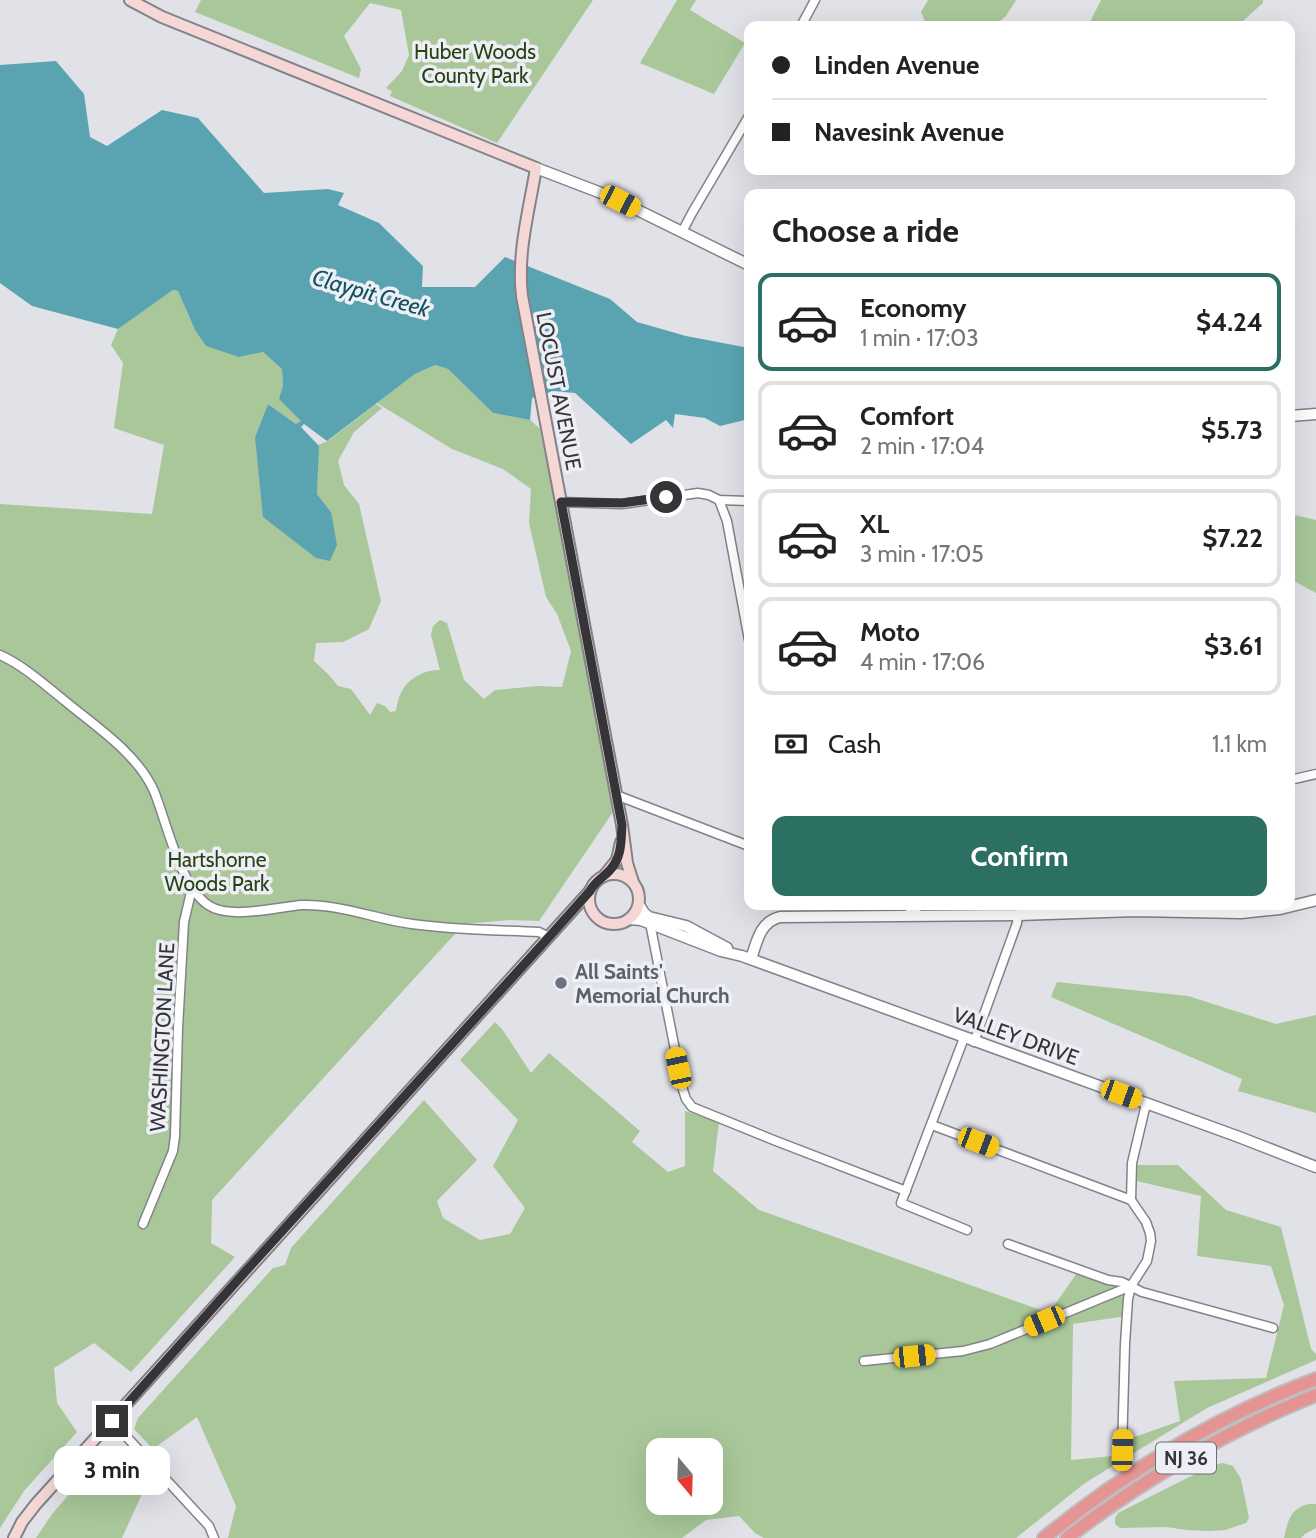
<!DOCTYPE html>
<meta charset="utf-8">
<style>
:root{--surface:#fff;--page:#f2f2f2;--text:#222;--muted:#767676;--line:#e0e0e0;--accent:#2b7063}
body{margin:0;font-family:Cabin,sans-serif;background:var(--page);color:var(--text);height:100vh;display:flex;flex-direction:column;font-size:26px;white-space:nowrap}
*{box-sizing:border-box;margin:0}
p{font-size:23px;color:var(--muted)}
.icon{flex:none;width:38px;height:38px;fill:none;stroke:currentColor;stroke-width:2;stroke-linecap:round;stroke-linejoin:round}
.map{position:relative;flex:1;overflow:hidden}
.panel{position:absolute;left:744px;top:189px;width:551px;height:721px;display:flex;flex-direction:column;background:var(--surface);border-radius:14px;box-shadow:0 7px 28px #0002}
.panel>*{flex:none}
.banner{position:absolute;left:744px;top:21px;width:551px;height:154px;border-radius:14px;box-shadow:0 7px 28px #0002;display:grid;align-content:center;height:154px;padding:0 28px;background:var(--surface)}
.needle{width:46px;rotate:161deg}
.tools{position:absolute;left:646px;top:1438px;display:grid;gap:14px}
.tools a{display:grid;place-items:center;width:77px;height:77px;border-radius:14px;background:var(--surface);box-shadow:0 7px 28px #0002;font-size:35px}
.end{position:absolute;width:32px;height:32px;margin:-16px;border:9px solid #353538;background:#fff;box-shadow:0 0 0 4px #fff}
.from{border-radius:50%}
.bubble{position:absolute;height:49px;border-radius:14px;background:var(--surface);box-shadow:0 7px 28px #0002;font-size:23px;font-weight:700;line-height:49px;text-align:center}
.car{position:absolute;width:21px;height:42px;margin:-21px -10px;border-radius:9px;box-shadow:0 0 5px 2px #0007;background:linear-gradient(#f5c518 24%,#345 0 40%,#f5c518 0 76%,#345 0 86%,#f5c518 0)}
.banner b{display:flex;align-items:center;gap:24px;height:66px;font-size:26px}
.banner b+b{border-top:2px solid var(--line)}
.banner i{width:18px;height:18px;background:var(--text)}
ul{padding:0;list-style:none}
li{display:flex;align-items:center;gap:21px;height:98px;margin:0 14px 10px;padding:0 14px;border:4px solid var(--line);border-radius:14px}
li div{flex:1}
li b{display:block;font-size:26px}
li em{font-style:normal;font-weight:700}
li.selected{border-color:var(--accent)}
li>.icon{width:63px;height:63px;stroke-width:1.5}
h2{padding:0 28px;font-size:32px;line-height:84px}
.pay{display:flex;align-items:center;gap:18px;height:77px;padding:0 28px;font-size:26px}
.pay p{margin-inline-start:auto}
.cta{display:flex;gap:14px;margin-top:auto;padding:14px 28px}
.cta a{flex:1;height:80px;border-radius:14px;background:var(--accent);color:#fff;font-size:28px;font-weight:700;line-height:80px;text-align:center}
.map>svg:first-child{display:block}
.green{fill:#a9c799;fill-rule:evenodd}
.water{fill:#5aa4b2}
.lines{fill:none;stroke-linecap:round;stroke-linejoin:round}
.minor-casing{stroke:#828289;stroke-width:11}
.tertiary-casing{stroke:#828289;stroke-width:13}
.secondary-casing{stroke:#828289;stroke-width:14}
.trunk-casing{stroke:#bebebf;stroke-width:16}
.minor{stroke:#fff;stroke-width:8}
.tertiary{stroke:#fff;stroke-width:10}
.secondary{stroke:#f5d7d6;stroke-width:10}
.trunk{stroke:#e49492;stroke-width:12}
.route{stroke:#353538;stroke-width:9}
.worship-dot{fill:#6b7280;stroke:#eeeef6;stroke-width:2.5}
.labels{text-anchor:middle;dominant-baseline:central;stroke-width:7;stroke-linejoin:round;paint-order:stroke}
.shield{fill:#eeeef6;stroke:#6c6c71;stroke-width:2}
.shield-label{font-size:19px;font-weight:bold;fill:#353538}
.park-label{font-size:21px;fill:#264411;stroke:#eeeef6}
.street-label{font-size:21px;fill:#353538;stroke:#eeeef6}
.worship-label{font-size:21px;font-weight:bold;fill:#5b616d;stroke:#eeeef6;text-anchor:start}
.water-label{font-size:23px;font-style:italic;fill:#13535d;stroke:#eeeef6}
</style>
<div class="map">
<svg width="1316" height="1538" viewBox="0 0 1316 1538">
<rect width="100%" height="100%" fill="#e1e1e8"/>
<g class="green">
<polygon points="201,0 593,0 497,143 390,96 392,91 386,88 402,71 409,55 401,10 370,3 344,36 361,69 359,78 195,12"/>
<polygon points="677,0 696,0 690,10 745,43 714,94 640,63"/>
<polygon points="928,0 1016,0 1006,16 994,26 927,26 921,12"/>
<polygon points="1101,0 1263,0 1263,3 1237,26 1088,26"/>
<path d="M173 290 178 291 195 330 239 357 263 352 282 369 283 386 301 421 296 424 268 404 255 437 331 512 317 494 318 445 328 441 376 404 382 408 354 432 338 461 344 485 359 504 381 601 369 629 343 642 316 643 314 661 328 674 338 686 351 689 370 715 377 703 385 706 390 712 396 711C397 705 398 698 401 693 408 678 424 670 440 670L431 635 433 626 440 620 447 623 464 680 484 699 495 690 539 686 562 687 571 651 557 614 546 597 529 523 531 489 503 469 452 449 377 403 415 374 435 365 448 369 493 413 530 420 540 429 615 809 539 921 510 920 464 924 212 1200 211 1243 235 1257 131 1372 94 1343 54 1368 57 1403 77 1432 24 1491 0 1528V504L152 514 164 445 114 428 123 363 111 345 118 329Z"/>
<polygon points="1290,514 1316,520 1316,593 1290,579"/>
<polygon points="1057,982 1188,996 1276,1024 1316,1015 1316,1113 1238,1091 1242,1079 1051,997"/>
<path d="M495 1022 502 1029 531 1073 549 1053 640 1131 632 1142 668 1172 685 1166V1111L719 1122 713 1171 759 1210 1049 1313 1079 1270 1130 1287 1126 1316 1073 1324 1071 1460 1123 1455V1441L1180 1421 1174 1381 1266 1378 1284 1305 1271 1266 1197 1256 1201 1196 1128 1179 1129 1165H1178L1226 1210 1281 1227 1311 1349 1316 1354V1360L1207 1408 1085 1483 1016 1538H764L755 1533 739 1516 706 1520 682 1538H228L236 1506 197 1417 153 1449 134 1429 138 1418 273 1268 285 1265 291 1248 424 1100 477 1160 437 1201 443 1218 480 1240 510 1234 525 1208 493 1166 518 1120 460 1060ZM658 1451H710V1503H658Z"/>
<polygon points="126,1455 151,1474 122,1538 36,1538 52,1514 98,1461 111,1479"/>
<polygon points="1223,1463 1233,1466 1241,1479 1249,1518 1246,1523 1225,1530 1209,1531 1187,1530 1166,1527 1120,1528 1115,1524 1115,1518 1118,1513 1213,1465"/>
<path d="M1309 1504H1316V1528L1305 1534 1301 1538H1284C1288 1521 1290 1508 1309 1504Z"/>
</g>
<polygon class="water" points="56,61 84,94 90,137 107,146 162,110 198,118 264,193 328,189 344,193 338,205 379,223 423,266 422,287 475,287 505,257 610,299 637,322 686,336 749,348 749,419 720,426 705,418 675,414 673,428 666,420 631,444 575,393 554,391 532,398 530,420 493,413 448,369 435,365 415,374 327,441 304,424 301,427 319,446 317,494 331,512 337,545 330,561 316,558 263,517 255,437 268,404 296,424 301,421 279,399 283,386 282,369 263,352 239,357 206,346 195,330 178,291 173,290 118,329 32,306 0,283 0,65"/>
<g class="lines">
<g class="minor-casing">
<g id="minor">
<polyline points="801,26 815,0"/>
<polyline points="682,232 692,213 749,116"/>
<polyline points="719,500 727,521 749,640"/>
<polyline points="561,502 622,504 698,493 709,495 719,500 749,501"/>
<path d="M0 655C23 665 45 685 65 701 96 727 137 753 154 791 167 823 180 886 208 905 230 920 277 907 302 905 340 904 375 919 412 924 454 930 497 930 539 932L549 937"/>
<polyline points="1290,780 1316,774"/>
<polyline points="616,795 749,846"/>
<polyline points="905,905 920,915"/>
<polyline points="650,923 683,1090 686,1099 692,1107 776,1141 906,1191"/>
<polyline points="964,1038 901,1203 967,1230"/>
<polyline points="974,1042 1017,923 1018,915"/>
<polyline points="932,1125 1131,1200"/>
<polyline points="143,1224 173,1151 175,1136 178,1028 184,922 192,888"/>
<polyline points="1008,1244 1108,1280 1122,1282 1142,1292 1273,1328"/>
<polyline points="864,1361 963,1351 990,1344 1131,1286 1147,1261 1151,1241 1150,1233 1146,1222 1131,1200 1132,1163 1146,1104"/>
<polyline points="112,1421 209,1526 214,1538"/>
<polyline points="1122,1450 1125,1344 1128,1299 1131,1286"/>
</g>
</g>
<g class="tertiary-casing">
<g id="tertiary">
<polyline points="536,168 609,196 749,265"/>
<polyline points="1290,416 1316,414"/>
<polyline points="639,905 644,913 649,917 686,926 727,948"/>
<polyline points="630,919 641,920 721,951 742,956 1239,1137 1316,1167"/>
<path d="M751 959C757 941 760 922 780 917L1018 915 1135 911 1241 913 1280 909 1316 900"/>
</g>
</g>
<g class="secondary-casing">
<g id="secondary">
<path d="M130 0 162 17 536 168C529 211 517 252 522 296L622 825 627 863 633 882"/>
<circle cx="614" cy="899" r="25"/>
<polyline points="604,876 617,860 621,842"/>
<polyline points="14,1538 22,1522 36,1504 590,891"/>
</g>
</g>
<g class="trunk-casing">
<g id="trunk">
<path d="M1044 1538C1125 1472 1218 1416 1316 1379"/>
<path d="M1067 1538C1144 1479 1226 1431 1316 1395"/>
</g>
</g>
<use href="#minor" class="minor"/>
<use href="#tertiary" class="tertiary"/>
<use href="#secondary" class="secondary"/>
<use href="#trunk" class="trunk"/>
</g>
<g class="lines">
<path class="route" d="M112 1421 245 1272 549 937 590 891C595 881 603 878 610 870 622 857 621 841 622 825L561 502 622 503 666 497"/>
</g>
<circle class="worship-dot" cx="561" cy="983" r="7"/>
<g class="labels">
<rect class="shield" x="1156" y="1442.5" width="60" height="31" rx="5"/>
<g class="shield-label">
<text x="1186" y="1458">NJ 36</text>
</g>
<g class="park-label">
<text x="475" y="51">Huber Woods<tspan x="475" dy="24">County Park</tspan></text>
<text x="217" y="859">Hartshorne<tspan x="217" dy="24">Woods Park</tspan></text>
</g>
<g class="street-label">
<text transform="translate(559 391) rotate(79)">LOCUST AVENUE</text>
<text transform="translate(1016 1036) rotate(20)">VALLEY DRIVE</text>
<text transform="translate(162 1037) rotate(-87)">WASHINGTON LANE</text>
</g>
<g class="worship-label">
<text x="575" y="971">All Saints'<tspan x="575" dy="24">Memorial Church</tspan></text>
</g>
<g class="water-label">
<text transform="translate(371 293) rotate(16)">Claypit Creek</text>
</g>
</g>
</svg>
<div class="tools">
<a><svg class="needle" viewBox="-14 -14 28 28"><path d="M0-13l5 13h-10z" fill="#e53935"/><path d="M0 13l5-13h-10z" fill="#767676"/></svg></a>
</div>
<i class="end from" style="left:666px;top:497px"></i>
<i class="end" style="left:112px;top:1421px"></i>
<div class="bubble" style="left:54px;top:1446px;width:116px">3 min</div>
<i class="car" style="left:620px;top:201px;rotate:117deg"></i>
<i class="car" style="left:678px;top:1068px;rotate:348deg"></i>
<i class="car" style="left:1121px;top:1094px;rotate:110deg"></i>
<i class="car" style="left:978px;top:1142px;rotate:111deg"></i>
<i class="car" style="left:1044px;top:1321px;rotate:247deg"></i>
<i class="car" style="left:914px;top:1356px;rotate:84deg"></i>
<i class="car" style="left:1122px;top:1450px;rotate:2deg"></i>
<div class="banner">
<b><i class="from"></i>Linden Avenue</b>
<b><i></i>Navesink Avenue</b>
</div>
<section class="panel">
<h2>Choose a ride</h2>
<ul>
<li class="selected"><svg class="icon" aria-label="car" viewBox="0 0 24 24"><path d="M5 17H2v-5l4-1 3-4h7l3 4 3 1v5h-3M9 17h6M6 11h13"/><circle cx="7" cy="17" r="2"/><circle cx="17" cy="17" r="2"/></svg><div><b>Economy</b><p>1 min · 17:03</p></div><em>$4.24</em></li>
<li><svg class="icon" aria-label="car" viewBox="0 0 24 24"><path d="M5 17H2v-5l4-1 3-4h7l3 4 3 1v5h-3M9 17h6M6 11h13"/><circle cx="7" cy="17" r="2"/><circle cx="17" cy="17" r="2"/></svg><div><b>Comfort</b><p>2 min · 17:04</p></div><em>$5.73</em></li>
<li><svg class="icon" aria-label="car" viewBox="0 0 24 24"><path d="M5 17H2v-5l4-1 3-4h7l3 4 3 1v5h-3M9 17h6M6 11h13"/><circle cx="7" cy="17" r="2"/><circle cx="17" cy="17" r="2"/></svg><div><b>XL</b><p>3 min · 17:05</p></div><em>$7.22</em></li>
<li><svg class="icon" aria-label="car" viewBox="0 0 24 24"><path d="M5 17H2v-5l4-1 3-4h7l3 4 3 1v5h-3M9 17h6M6 11h13"/><circle cx="7" cy="17" r="2"/><circle cx="17" cy="17" r="2"/></svg><div><b>Moto</b><p>4 min · 17:06</p></div><em>$3.61</em></li>
</ul>
<div class="pay"><svg class="icon" aria-label="cash" viewBox="0 0 24 24"><path d="M3 7h18v10H3z"/><circle cx="12" cy="12" r="2"/></svg>Cash<p>1.1 km</p></div>
<div class="cta"><a>Confirm</a></div>
</section>
</div>
